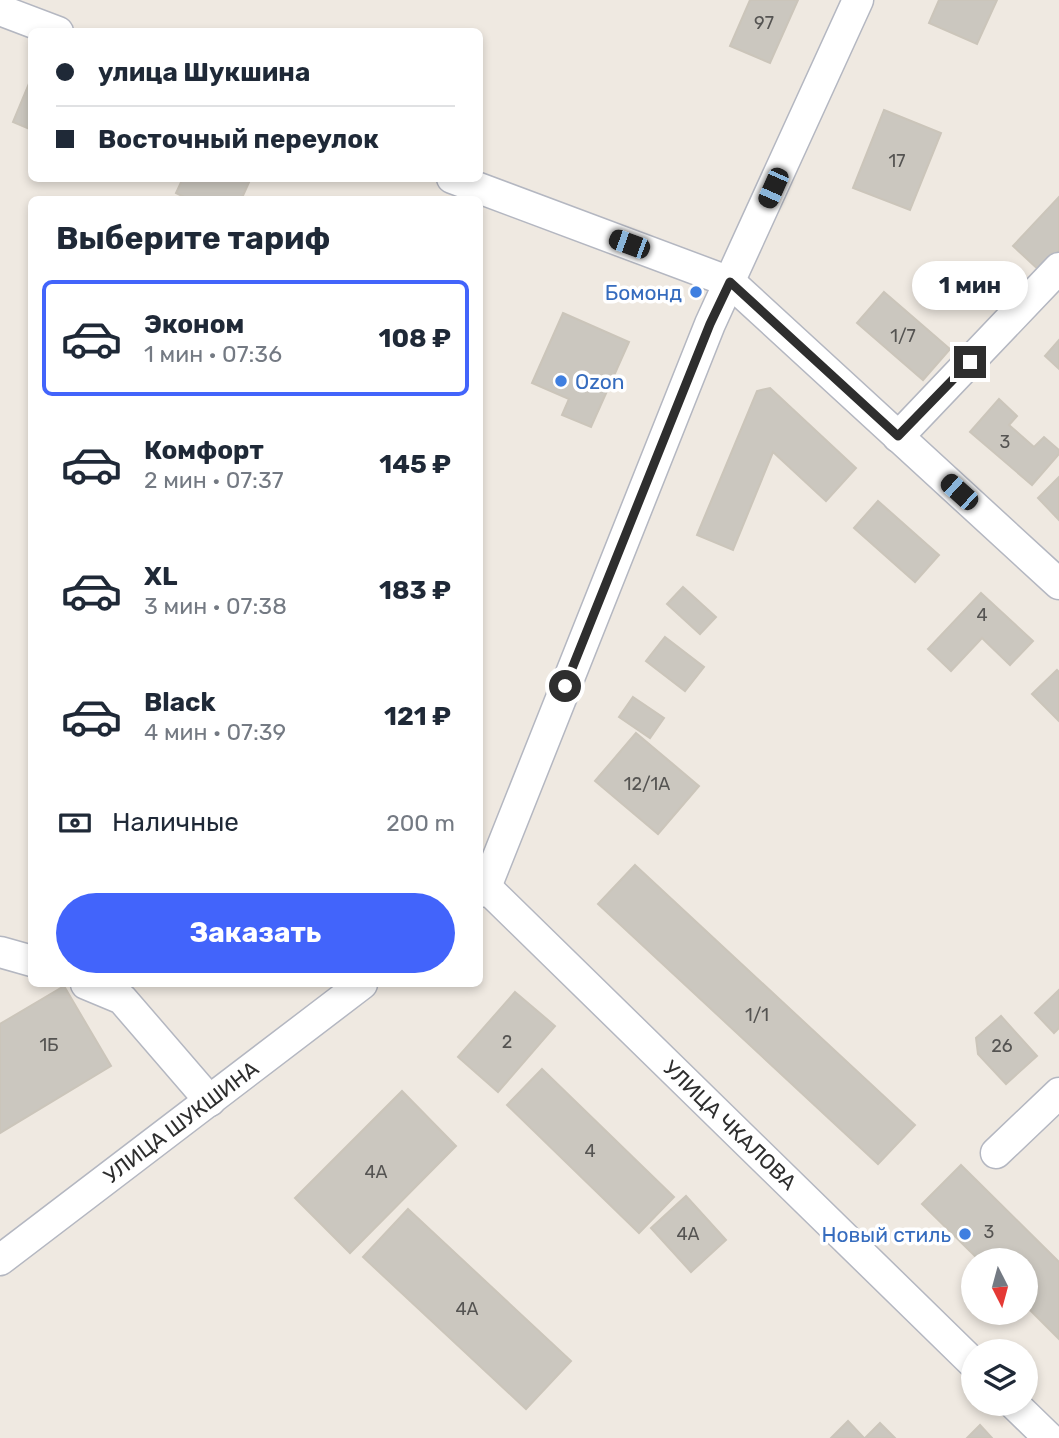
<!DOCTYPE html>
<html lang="ru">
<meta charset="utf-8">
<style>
:root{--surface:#fff;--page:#f6f6f7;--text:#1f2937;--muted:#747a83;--line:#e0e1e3;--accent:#4264fb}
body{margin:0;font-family:Rubik,sans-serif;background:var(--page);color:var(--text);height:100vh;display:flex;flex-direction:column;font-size:26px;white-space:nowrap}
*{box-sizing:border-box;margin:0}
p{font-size:23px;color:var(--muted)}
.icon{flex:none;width:38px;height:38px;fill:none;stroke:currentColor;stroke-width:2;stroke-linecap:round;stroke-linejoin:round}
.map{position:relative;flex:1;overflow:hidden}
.details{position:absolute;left:28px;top:196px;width:455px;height:791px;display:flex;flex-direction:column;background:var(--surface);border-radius:10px;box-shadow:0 4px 10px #0003}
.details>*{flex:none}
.hud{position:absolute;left:28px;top:28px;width:455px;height:154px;border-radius:10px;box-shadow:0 4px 10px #0003;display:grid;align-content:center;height:154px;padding:0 28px;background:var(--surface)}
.needle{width:46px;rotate:174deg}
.fabs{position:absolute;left:961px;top:1248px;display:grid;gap:14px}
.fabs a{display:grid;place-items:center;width:77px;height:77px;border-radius:50%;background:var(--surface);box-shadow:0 4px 10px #0003;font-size:35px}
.end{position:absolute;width:32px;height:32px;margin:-16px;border:9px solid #2e2e2e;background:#fff;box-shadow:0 0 0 4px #fff}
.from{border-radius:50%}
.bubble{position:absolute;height:49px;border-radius:24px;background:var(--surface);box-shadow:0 4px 10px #0003;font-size:23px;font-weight:700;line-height:49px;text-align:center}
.car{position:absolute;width:21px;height:42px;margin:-21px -10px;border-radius:9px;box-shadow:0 0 5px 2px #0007;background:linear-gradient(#222 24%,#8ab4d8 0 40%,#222 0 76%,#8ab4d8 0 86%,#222 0)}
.hud b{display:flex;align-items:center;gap:24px;height:66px;font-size:26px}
.hud b+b{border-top:2px solid var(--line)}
.hud i{width:18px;height:18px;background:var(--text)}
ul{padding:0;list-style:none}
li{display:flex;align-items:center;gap:21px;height:116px;margin:0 14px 10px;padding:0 14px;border:4px solid transparent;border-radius:10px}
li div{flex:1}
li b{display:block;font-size:26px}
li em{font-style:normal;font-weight:700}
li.active{border-color:var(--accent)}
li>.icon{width:63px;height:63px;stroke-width:1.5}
h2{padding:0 28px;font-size:32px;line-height:84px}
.pay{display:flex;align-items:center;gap:18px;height:77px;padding:0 28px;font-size:26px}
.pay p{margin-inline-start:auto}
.action{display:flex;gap:14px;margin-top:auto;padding:14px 28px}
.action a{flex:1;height:80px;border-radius:42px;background:var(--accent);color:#fff;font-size:28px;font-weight:700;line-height:80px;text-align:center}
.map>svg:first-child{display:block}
.building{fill:#cbc7bf;stroke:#cbc5ba;stroke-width:2}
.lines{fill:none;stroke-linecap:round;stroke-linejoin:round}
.minor-casing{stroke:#b4b7c1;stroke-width:33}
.minor{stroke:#fff;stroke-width:30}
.route{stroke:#2e2e2e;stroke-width:9}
.shop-dot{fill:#3f7fe0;stroke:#fff;stroke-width:2.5}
.labels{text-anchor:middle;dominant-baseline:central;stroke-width:7;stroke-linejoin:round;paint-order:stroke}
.number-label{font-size:18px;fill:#555452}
.shop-label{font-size:21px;fill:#366cbe;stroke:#fff;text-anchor:end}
.street-label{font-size:21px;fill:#2e2e2e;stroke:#fff}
</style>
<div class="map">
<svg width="1059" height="1438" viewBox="0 0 1059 1438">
<rect width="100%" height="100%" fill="#efe9e1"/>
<g class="building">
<polygon points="750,0 798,0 770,63 730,46"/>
<polygon points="939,0 997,0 977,44 929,23"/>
<polygon points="30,81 32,82 32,130 13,122"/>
<polygon points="884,110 941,133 910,210 853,188"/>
<polygon points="183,178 247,178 250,180 241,200 190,200 176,193"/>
<polygon points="1059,197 1059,251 1040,271 1013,246"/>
<polygon points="884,292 950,349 923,380 857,323"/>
<polygon points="563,313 629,342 591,427 562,415 569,399 532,383"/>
<polygon points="1059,340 1059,369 1045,356"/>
<polygon points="770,388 856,468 826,501 773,452 733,550 697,535 757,391"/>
<polygon points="999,399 1017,416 1009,425 1034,447 1044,437 1059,450 1059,454 1032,485 970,432"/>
<polygon points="1059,477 1059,520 1038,498"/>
<polygon points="878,501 939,555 915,582 854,528"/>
<polygon points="683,587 716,617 700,634 667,604"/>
<polygon points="981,593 1033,641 1010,665 982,638 951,671 928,649"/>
<polygon points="665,637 704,667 685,691 646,661"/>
<polygon points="1057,670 1059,672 1059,721 1032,694"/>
<polygon points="633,697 664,718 650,738 619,717"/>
<polygon points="636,733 699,786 658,834 595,781"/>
<polygon points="635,865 915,1125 878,1164 598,904"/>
<polygon points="64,986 111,1066 0,1133 0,1024"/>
<polygon points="1059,990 1059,1028 1054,1033 1035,1013"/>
<polygon points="515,992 555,1026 498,1092 458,1057"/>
<polygon points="1001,1016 1037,1056 1006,1084 978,1054 976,1038"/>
<polygon points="542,1069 674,1197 639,1233 507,1105"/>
<polygon points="402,1091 456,1146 350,1253 295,1198"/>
<polygon points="961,1165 1059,1262 1059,1339 1026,1306 1026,1260 979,1260 922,1204"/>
<polygon points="686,1196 726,1240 691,1272 651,1228"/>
<polygon points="408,1209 571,1361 526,1409 363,1257"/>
<polygon points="848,1421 864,1438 831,1438"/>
<polygon points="880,1423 895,1438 865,1438"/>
<polygon points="980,1425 992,1438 967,1438"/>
</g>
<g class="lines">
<g class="minor-casing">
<g id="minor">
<polyline points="0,10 58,32"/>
<polyline points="452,178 730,282 1059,584"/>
<polyline points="898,437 1059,268"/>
<polyline points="486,887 973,1363"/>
<polyline points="480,892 486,887 710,324 858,0"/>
<polyline points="0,952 32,961"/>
<polyline points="86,984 122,999 210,1101"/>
<polyline points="996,1153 1059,1093"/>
<polyline points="0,1260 362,984"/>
<polyline points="1014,1404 1049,1438"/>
</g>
</g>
<use href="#minor" class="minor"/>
</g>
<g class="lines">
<polyline class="route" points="565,686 710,324 730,282 898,436 970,362"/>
</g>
<g class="shop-dot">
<circle cx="696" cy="292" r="7"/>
<circle cx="561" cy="381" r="7"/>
<circle cx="965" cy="1234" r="7"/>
</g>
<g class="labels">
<g class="number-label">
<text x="764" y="23">97</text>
<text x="897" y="161">17</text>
<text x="903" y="336">1/7</text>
<text x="1005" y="442">3</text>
<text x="982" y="615">4</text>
<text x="647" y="784">12/1А</text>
<text x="757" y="1015">1/1</text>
<text x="507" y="1042">2</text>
<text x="49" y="1045">1Б</text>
<text x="1002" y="1046">26</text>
<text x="590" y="1151">4</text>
<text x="376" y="1172">4А</text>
<text x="989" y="1232">3</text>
<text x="688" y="1234">4А</text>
<text x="467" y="1309">4А</text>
</g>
<g class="shop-label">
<text x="682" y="292">Бомонд</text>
<text x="575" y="381" text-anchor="start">Ozon</text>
<text x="951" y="1234">Новый стиль</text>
</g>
<g class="street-label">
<text transform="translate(181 1122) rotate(-37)">УЛИЦА ШУКШИНА</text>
<text transform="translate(730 1125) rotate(44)">УЛИЦА ЧКАЛОВА</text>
</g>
</g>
</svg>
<div class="fabs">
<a><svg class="needle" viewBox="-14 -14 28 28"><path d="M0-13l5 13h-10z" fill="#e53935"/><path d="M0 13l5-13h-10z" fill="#747a83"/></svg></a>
<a><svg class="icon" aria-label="layers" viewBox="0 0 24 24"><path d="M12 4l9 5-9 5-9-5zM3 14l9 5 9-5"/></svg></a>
</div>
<i class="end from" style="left:565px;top:686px"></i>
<i class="end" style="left:970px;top:362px"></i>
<div class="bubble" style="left:912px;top:261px;width:116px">1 мин</div>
<i class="car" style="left:773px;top:188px;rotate:204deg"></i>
<i class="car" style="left:629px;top:244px;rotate:290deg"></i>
<i class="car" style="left:959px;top:492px;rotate:312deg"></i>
<div class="hud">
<b><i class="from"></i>улица Шукшина</b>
<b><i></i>Восточный переулок</b>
</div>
<section class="details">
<h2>Выберите тариф</h2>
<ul>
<li class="active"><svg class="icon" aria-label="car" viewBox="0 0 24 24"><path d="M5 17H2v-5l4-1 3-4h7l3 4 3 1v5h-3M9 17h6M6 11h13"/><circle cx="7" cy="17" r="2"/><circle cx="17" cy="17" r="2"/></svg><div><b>Эконом</b><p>1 мин · 07:36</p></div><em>108 ₽</em></li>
<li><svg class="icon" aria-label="car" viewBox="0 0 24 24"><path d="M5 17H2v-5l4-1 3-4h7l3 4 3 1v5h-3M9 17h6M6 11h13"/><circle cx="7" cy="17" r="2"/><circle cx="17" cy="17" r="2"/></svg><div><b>Комфорт</b><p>2 мин · 07:37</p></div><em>145 ₽</em></li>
<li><svg class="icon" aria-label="car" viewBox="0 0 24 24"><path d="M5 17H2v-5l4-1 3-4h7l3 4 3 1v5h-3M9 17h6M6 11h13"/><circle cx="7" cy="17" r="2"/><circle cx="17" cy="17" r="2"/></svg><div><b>XL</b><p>3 мин · 07:38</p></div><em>183 ₽</em></li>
<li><svg class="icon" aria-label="car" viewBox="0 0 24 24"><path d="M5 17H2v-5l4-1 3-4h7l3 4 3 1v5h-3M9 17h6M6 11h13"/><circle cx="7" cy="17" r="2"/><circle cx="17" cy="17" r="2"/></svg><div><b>Black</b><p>4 мин · 07:39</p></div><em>121 ₽</em></li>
</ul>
<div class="pay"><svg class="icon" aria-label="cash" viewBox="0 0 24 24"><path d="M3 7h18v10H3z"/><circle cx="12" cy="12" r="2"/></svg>Наличные<p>200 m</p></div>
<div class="action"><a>Заказать</a></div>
</section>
</div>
